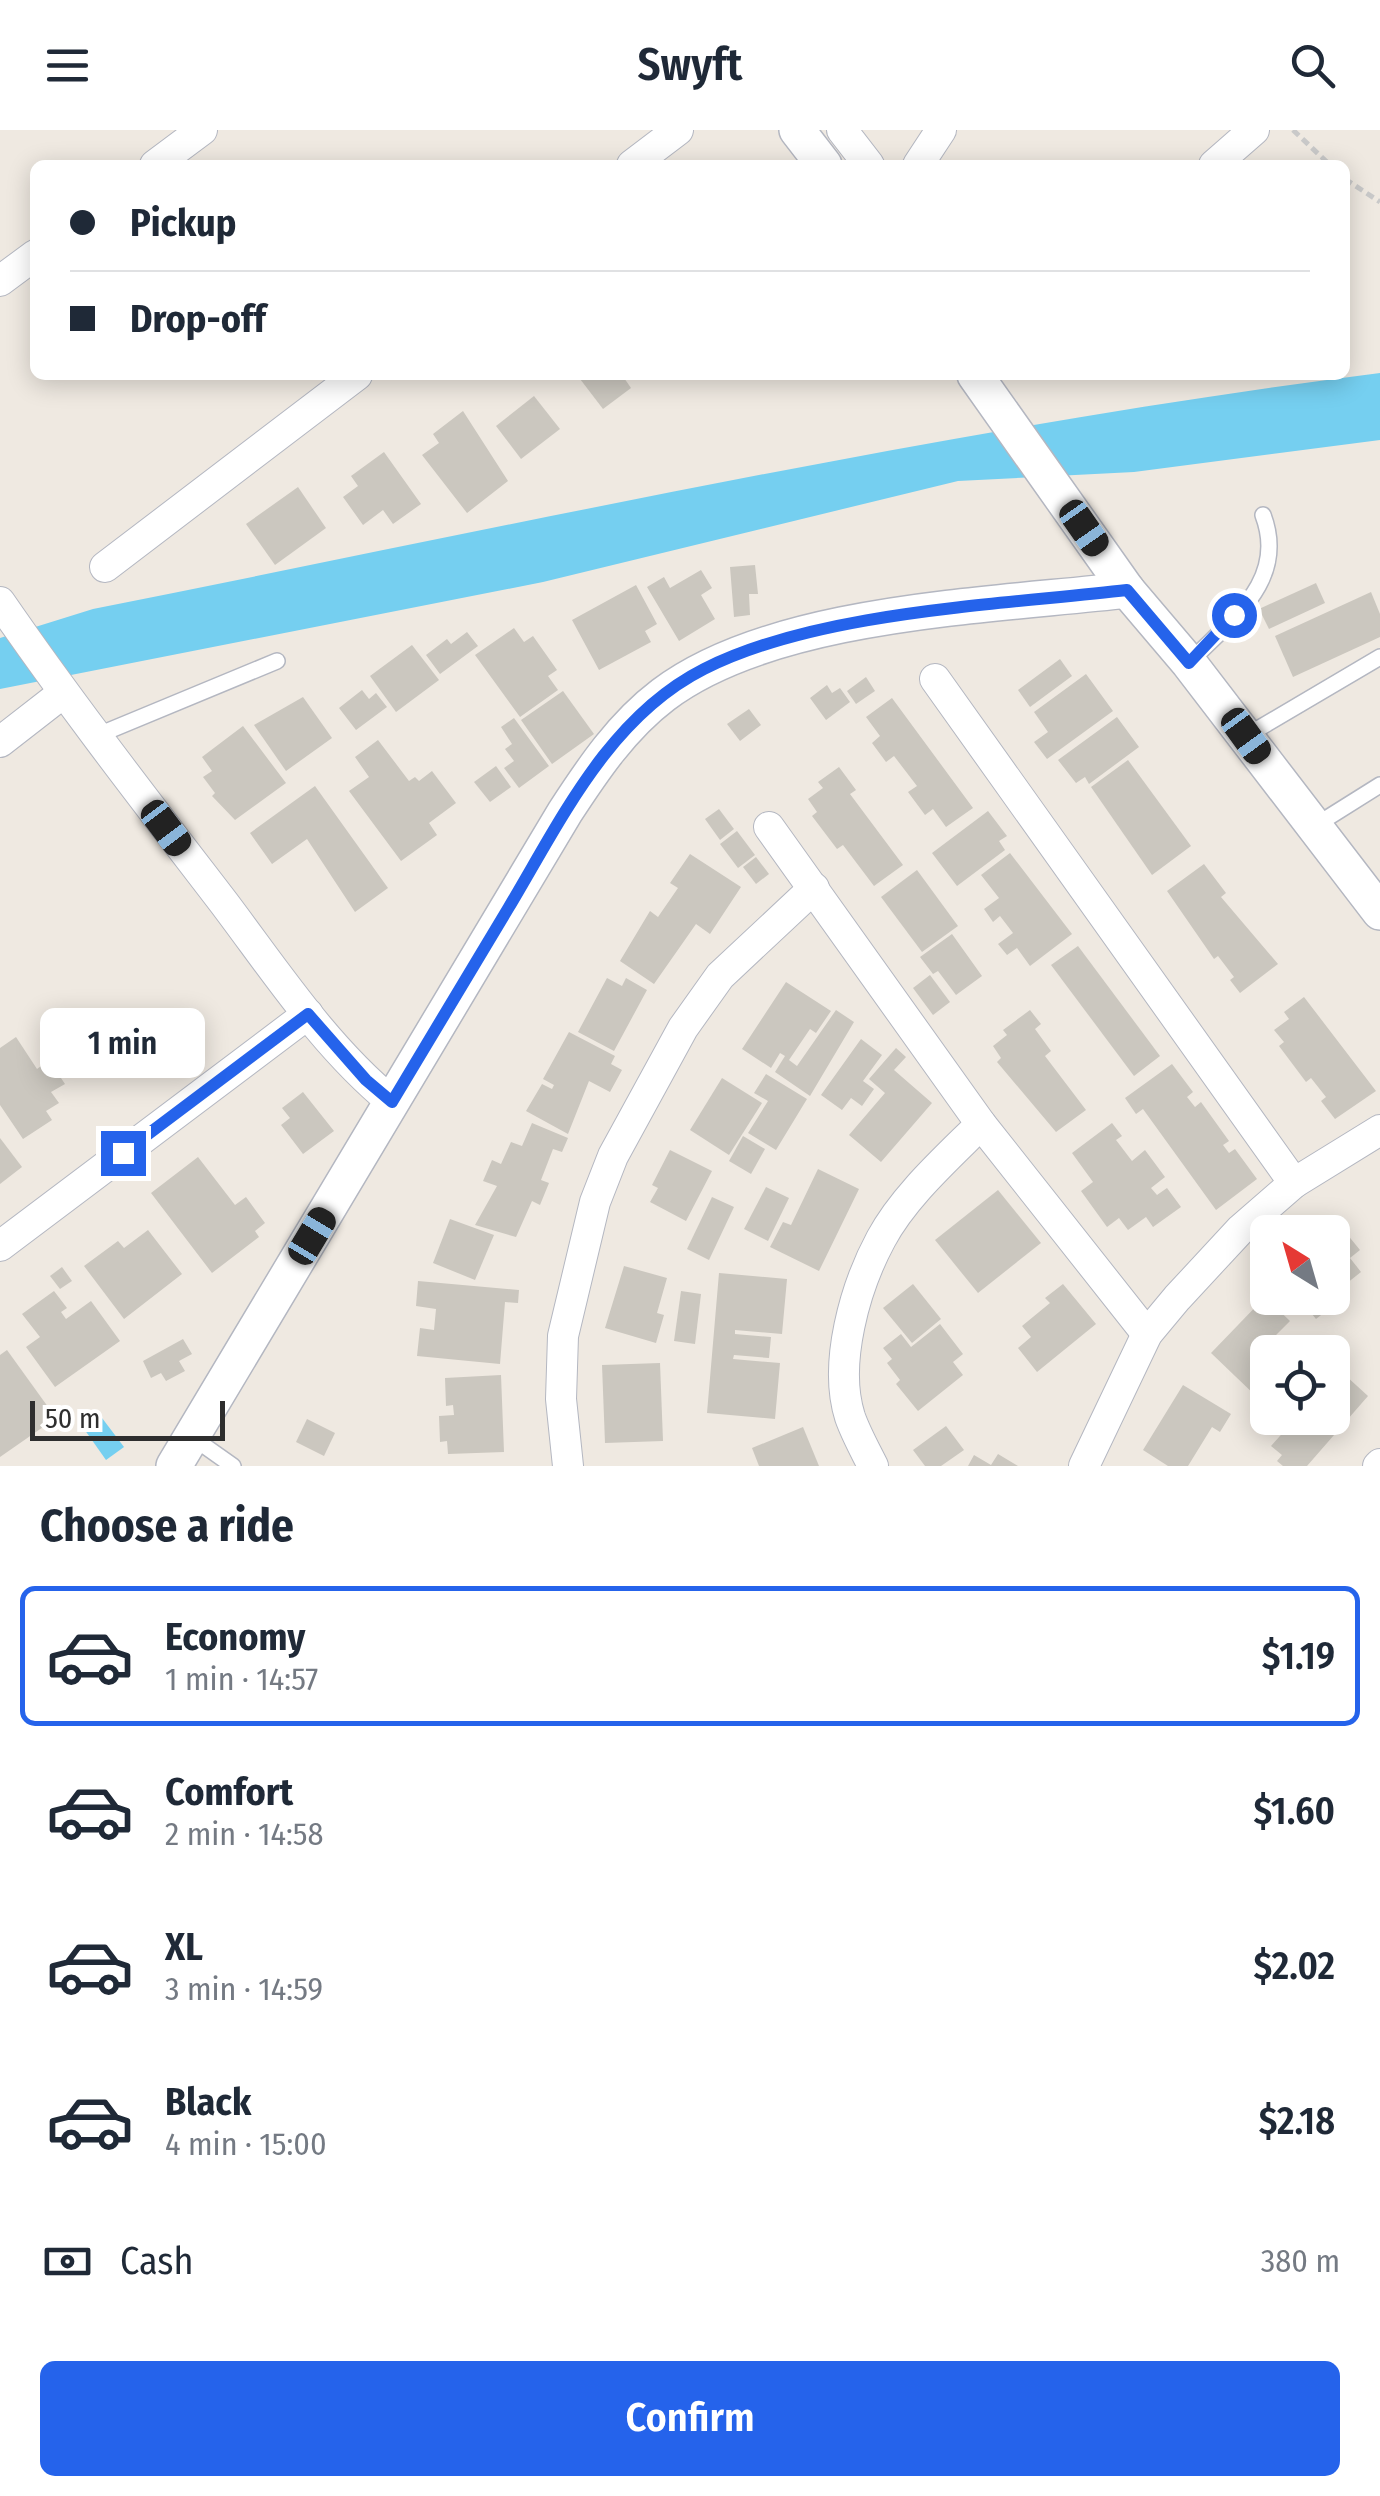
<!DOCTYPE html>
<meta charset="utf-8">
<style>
:root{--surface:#fff;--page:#f2f2f3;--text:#1f2937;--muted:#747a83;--line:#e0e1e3;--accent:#2563eb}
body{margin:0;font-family:"Fira Sans Condensed",sans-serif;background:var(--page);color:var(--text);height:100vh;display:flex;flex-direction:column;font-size:38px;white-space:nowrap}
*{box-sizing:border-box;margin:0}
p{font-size:32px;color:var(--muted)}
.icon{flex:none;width:55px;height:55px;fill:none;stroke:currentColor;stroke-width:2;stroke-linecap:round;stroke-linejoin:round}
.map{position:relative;height:1336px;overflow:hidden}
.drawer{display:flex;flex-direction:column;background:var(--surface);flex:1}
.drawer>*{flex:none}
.top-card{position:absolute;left:30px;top:30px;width:1320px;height:220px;border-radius:15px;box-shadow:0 5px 25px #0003;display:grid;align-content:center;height:220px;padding:0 40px;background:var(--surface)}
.needle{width:65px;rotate:323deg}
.buttons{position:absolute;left:1250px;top:1085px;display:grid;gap:20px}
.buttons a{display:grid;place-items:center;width:100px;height:100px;border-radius:15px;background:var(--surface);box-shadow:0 5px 25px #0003;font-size:50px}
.scale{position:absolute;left:30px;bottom:25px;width:195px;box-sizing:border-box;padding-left:10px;border:5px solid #2e2e2e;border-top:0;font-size:28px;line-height:35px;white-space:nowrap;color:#2e2e2e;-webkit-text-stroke:8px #fff;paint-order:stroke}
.end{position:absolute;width:45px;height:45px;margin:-22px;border:12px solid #2563eb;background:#fff;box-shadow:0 0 0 5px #fff}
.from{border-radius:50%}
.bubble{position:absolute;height:70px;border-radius:15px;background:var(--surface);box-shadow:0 5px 25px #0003;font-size:32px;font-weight:600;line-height:70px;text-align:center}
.car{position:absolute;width:30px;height:60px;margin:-30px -15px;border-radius:12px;box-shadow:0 0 8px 2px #0007;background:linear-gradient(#222 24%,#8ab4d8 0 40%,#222 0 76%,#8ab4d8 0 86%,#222 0)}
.top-card b{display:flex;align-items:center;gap:35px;height:95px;font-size:38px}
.top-card b+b{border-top:2px solid var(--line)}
.top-card i{width:25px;height:25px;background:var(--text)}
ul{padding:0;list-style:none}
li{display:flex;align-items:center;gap:30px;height:140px;margin:0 20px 15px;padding:0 20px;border:5px solid transparent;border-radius:15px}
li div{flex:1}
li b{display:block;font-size:38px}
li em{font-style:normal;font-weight:600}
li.on{border-color:var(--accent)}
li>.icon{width:90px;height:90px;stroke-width:1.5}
h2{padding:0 40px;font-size:45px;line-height:120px}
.pay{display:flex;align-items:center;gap:25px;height:110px;padding:0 40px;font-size:38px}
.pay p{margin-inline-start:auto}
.button{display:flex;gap:20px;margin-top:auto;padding:20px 40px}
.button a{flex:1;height:115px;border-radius:15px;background:var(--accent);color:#fff;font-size:40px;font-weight:600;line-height:115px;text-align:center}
header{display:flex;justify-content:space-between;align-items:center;height:130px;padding:0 40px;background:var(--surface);font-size:45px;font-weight:600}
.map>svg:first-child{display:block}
.water{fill:#75cff0}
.building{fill:#cbc7bf}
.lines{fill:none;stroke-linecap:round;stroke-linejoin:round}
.service-casing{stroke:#b4b7c1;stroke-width:18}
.minor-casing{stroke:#b4b7c1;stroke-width:32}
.tertiary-casing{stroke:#b4b7c1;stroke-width:38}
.path{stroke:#c9c9c9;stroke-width:5;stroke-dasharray:8 5;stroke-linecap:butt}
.service{stroke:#fff;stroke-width:15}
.minor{stroke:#fff;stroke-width:30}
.tertiary{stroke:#fff;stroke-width:35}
.route{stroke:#2563eb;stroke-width:12}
</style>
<header><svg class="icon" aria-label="menu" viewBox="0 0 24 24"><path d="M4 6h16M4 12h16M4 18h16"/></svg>Swyft<svg class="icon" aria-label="search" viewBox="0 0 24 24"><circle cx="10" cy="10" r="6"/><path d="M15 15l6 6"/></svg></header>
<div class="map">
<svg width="1380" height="1336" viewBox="0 0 1380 1336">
<rect width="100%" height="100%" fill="#efe9e1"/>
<g class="water">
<path d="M1380 243V310L1134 342 958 351 543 452 0 559V508L93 479C520 394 948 298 1380 243Z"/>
<polygon points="99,1284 124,1317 106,1330 82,1296"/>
</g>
<g class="building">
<polygon points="577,245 622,245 631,258 603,279"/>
<polygon points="534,266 560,299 521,329 496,296"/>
<polygon points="463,281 508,351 467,383 422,325 439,313 433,304"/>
<polygon points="384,322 421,374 393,394 383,380 363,395 343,367 358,356 351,346"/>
<polygon points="298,357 326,398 275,435 246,394"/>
<polygon points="755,435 758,464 749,464 750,485 734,487 730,437"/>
<polygon points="701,440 712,458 701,465 715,489 679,511 647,457 664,447 670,458"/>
<polygon points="1316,453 1325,473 1269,499 1259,479"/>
<polygon points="636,455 657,494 645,501 651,512 599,540 572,490"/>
<polygon points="1371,462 1380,484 1380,507 1293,547 1275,506"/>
<polygon points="514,498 524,512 533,506 557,540 548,546 558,560 520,587 475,525"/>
<polygon points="467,502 478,516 440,544 426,525 447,509 451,514"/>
<polygon points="412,515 439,550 396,582 370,546"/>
<polygon points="1060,529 1072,546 1030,577 1018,560"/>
<polygon points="1086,544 1113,581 1047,629 1034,612 1048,602 1034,582"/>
<polygon points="866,547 875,561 856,574 847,561"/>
<polygon points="827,555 832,563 840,558 850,572 826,590 810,568"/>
<polygon points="362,560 369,569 376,563 387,577 356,600 339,578"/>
<polygon points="563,561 594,604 552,634 521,590"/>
<polygon points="303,567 332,608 286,641 254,595"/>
<polygon points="892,568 973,678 946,697 933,679 925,685 908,662 917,656 894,626 886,632 872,613 880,606 866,587"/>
<polygon points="749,579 761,595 740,611 727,594"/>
<polygon points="1117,587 1139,617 1089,654 1085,647 1076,653 1058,630"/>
<polygon points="514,588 549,636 519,658 504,638 514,631 505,619 512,614 501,597"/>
<polygon points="243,596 286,653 235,690 212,666 215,663 203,647 212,641 202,627"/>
<polygon points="378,610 409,651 415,647 419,651 432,641 456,673 429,693 437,705 401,731 349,661 369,647 355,627"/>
<polygon points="1128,630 1191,716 1152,745 1091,657"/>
<polygon points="496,636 511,657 490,672 474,652"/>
<polygon points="839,637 856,660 850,664 903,735 874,756 843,715 837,719 812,686 817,682 808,669 823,658 818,652"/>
<polygon points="315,656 388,758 355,782 307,709 272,734 250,703"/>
<polygon points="719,679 734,699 720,710 705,689"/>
<polygon points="988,681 1007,706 999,711 1005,720 957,756 932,723"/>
<polygon points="737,701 755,725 738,738 720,714"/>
<polygon points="1010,723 1072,804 1030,836 1017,818 1007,825 998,814 1013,803 1000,786 993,792 984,779 999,768 981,745"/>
<polygon points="690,724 741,757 710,804 696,794 654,854 620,831 650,781 658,787 678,758 670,753"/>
<polygon points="756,727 769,744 756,754 743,737"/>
<polygon points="1204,734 1226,763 1221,767 1278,834 1240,863 1230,850 1234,847 1218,826 1214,829 1167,761"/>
<polygon points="917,740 958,796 922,822 881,767"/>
<polygon points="952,804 982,846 956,865 938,841 933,844 920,827"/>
<polygon points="1078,816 1160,926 1134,946 1051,835"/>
<polygon points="930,845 950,872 933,885 913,858"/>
<polygon points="607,848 622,856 626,848 647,860 614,921 578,902"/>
<polygon points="786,852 831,881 816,903 810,899 789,930 797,936 836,880 854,892 810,966 775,942 785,926 780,923 771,938 742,919"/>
<polygon points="1304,867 1376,961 1335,989 1321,971 1326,967 1311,948 1306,952 1279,916 1284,912 1274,900 1289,889 1284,882"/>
<polygon points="1030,880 1041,894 1035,899 1051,921 1045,926 1086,980 1056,1002 997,932 1001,928 993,916 1007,905 1003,900"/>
<polygon points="569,902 615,926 611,934 622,940 610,962 589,951 568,1004 526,981 542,954 552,959 554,955 543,949"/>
<polygon points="16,907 37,939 49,930 65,954 51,962 59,973 46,981 52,990 23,1009 0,975 0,918"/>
<polygon points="861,909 882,925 863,951 874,959 862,976 851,968 842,980 821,965"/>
<polygon points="896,918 906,927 894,940 932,973 881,1032 849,1005 885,963 869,949"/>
<polygon points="1172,934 1193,962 1187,967 1195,977 1201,972 1229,1011 1223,1015 1229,1023 1235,1019 1257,1049 1216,1080 1143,979 1136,984 1125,968"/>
<polygon points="766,944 807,969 776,1020 748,1003 768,971 754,963"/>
<polygon points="722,948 762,973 729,1025 690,1000"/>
<polygon points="303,962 334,1001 303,1024 281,995 290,988 282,978"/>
<polygon points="532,993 568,1008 562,1022 553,1019 541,1050 549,1053 540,1075 532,1071 516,1107 475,1095 497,1056 483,1051 492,1030 501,1034 511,1012 522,1016"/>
<polygon points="1112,993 1122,1006 1116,1010 1132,1031 1145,1020 1165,1047 1151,1058 1157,1065 1167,1058 1181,1077 1153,1097 1146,1087 1128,1100 1119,1088 1107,1097 1081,1061 1093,1052 1072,1023"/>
<polygon points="743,1006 765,1019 751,1044 729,1031"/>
<polygon points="0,1008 22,1037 0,1054"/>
<polygon points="670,1020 712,1041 686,1091 650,1072 658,1058 652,1055"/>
<polygon points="198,1027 235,1075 246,1067 265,1093 255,1101 259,1107 212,1143 151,1063"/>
<polygon points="818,1039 859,1059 819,1141 770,1117 783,1092 791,1095"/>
<polygon points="766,1057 789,1068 768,1111 744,1099"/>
<polygon points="998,1060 1041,1113 978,1163 935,1110"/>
<polygon points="712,1067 734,1077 709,1130 687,1119"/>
<polygon points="450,1089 494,1105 475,1150 433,1133"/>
<polygon points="1342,1098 1360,1120 1350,1128 1361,1142 1332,1165 1332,1106"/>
<polygon points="148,1100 182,1144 124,1189 84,1136 118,1111 124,1118"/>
<polygon points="624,1136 667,1148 657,1183 664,1185 656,1213 605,1198"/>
<polygon points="62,1137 72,1151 60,1159 50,1146"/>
<polygon points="719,1143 787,1149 782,1204 735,1200 735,1204 771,1207 769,1228 734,1225 733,1229 780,1233 775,1289 707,1283"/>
<polygon points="418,1151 519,1160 518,1173 505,1172 500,1234 417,1226 420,1198 434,1200 436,1179 416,1176"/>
<polygon points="913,1154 941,1189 912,1213 883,1178"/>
<polygon points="1063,1154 1096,1194 1037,1242 1018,1218 1031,1207 1022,1196 1050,1173 1045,1168"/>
<polygon points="54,1161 67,1178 61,1182 66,1189 91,1171 120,1211 55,1257 26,1217 40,1207 22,1184"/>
<polygon points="681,1161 701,1164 695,1214 674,1211"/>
<polygon points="1265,1167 1290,1191 1275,1206 1290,1221 1268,1222 1268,1261 1259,1269 1211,1223"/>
<polygon points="1299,1168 1330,1168 1335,1174 1316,1189"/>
<polygon points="940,1194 963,1224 953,1232 963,1245 918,1281 896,1254 900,1250 887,1233 892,1229 883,1218 901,1204 911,1217"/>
<polygon points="183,1209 192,1224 179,1231 185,1241 166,1251 161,1243 151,1248 143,1231"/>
<polygon points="7,1220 56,1288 0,1327 0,1225"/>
<polygon points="660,1233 663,1311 605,1313 602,1235"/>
<polygon points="501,1245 504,1322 448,1324 447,1311 440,1312 439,1286 454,1285 453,1275 446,1276 445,1248"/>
<polygon points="1345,1245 1368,1266 1307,1336 1283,1336 1277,1331 1282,1325 1271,1316 1296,1288 1332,1288 1332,1249 1337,1253"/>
<polygon points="1183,1255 1231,1284 1220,1302 1212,1297 1188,1336 1168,1336 1143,1320"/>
<polygon points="307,1289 335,1303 324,1326 296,1312"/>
<polygon points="946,1296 964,1320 941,1336 925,1336 913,1320"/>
<polygon points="803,1297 819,1336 759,1336 752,1318"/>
<polygon points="998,1324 1018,1336 968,1336 974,1325 991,1335"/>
</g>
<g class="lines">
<g class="service-casing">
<g id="service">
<path d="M1189 533C1231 489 1288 451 1263 385"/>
<polyline points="96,606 277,531"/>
<polyline points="1246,606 1380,527"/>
<polyline points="1313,697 1380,655"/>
<polyline points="192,1307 233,1336"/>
</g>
</g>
<g class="minor-casing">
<g id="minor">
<polyline points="842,0 869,35"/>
<polyline points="155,35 202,0"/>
<polyline points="632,35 678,0"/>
<polyline points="918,35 941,0"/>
<polyline points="1214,35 1254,0"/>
<polyline points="0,151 35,125"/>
<polyline points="105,437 357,245"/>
<path d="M0 472C71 575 148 674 224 773 276 842 325 917 392 972"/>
<polyline points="935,549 1294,1053"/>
<polyline points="0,612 63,563"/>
<polyline points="769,697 981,994 1147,1204"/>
<polyline points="0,1116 308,884"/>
<polyline points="568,1336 561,1269 563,1206 595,1072 613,1026 683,898 720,846 814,758"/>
<path d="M873 1336C865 1320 856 1304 850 1287 833 1234 855 1157 881 1109 904 1066 947 1028 981 994"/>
<polyline points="1084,1336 1147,1204 1177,1168 1241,1099 1294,1053 1380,1000"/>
<polyline points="1378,1336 1380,1334"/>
</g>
</g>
<g class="tertiary-casing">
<g id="tertiary">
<polyline points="797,0 824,35"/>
<polyline points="975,245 1127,460 1189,533 1380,782"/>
<path d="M174 1336 565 682C593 639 622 596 663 565 774 481 991 476 1127 460"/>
</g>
</g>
<g class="path">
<polyline points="1293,0 1330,35"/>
<polyline points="1345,49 1380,72"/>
</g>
<use href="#service" class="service"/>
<use href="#minor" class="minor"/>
<use href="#tertiary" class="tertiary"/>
</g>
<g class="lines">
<path class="route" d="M123 1023 308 884 366 950 392 972C431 907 470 842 509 777 561 690 609 587 704 539 818 481 1000 475 1127 460L1189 533 1234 485"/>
</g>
</svg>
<div class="buttons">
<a><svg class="needle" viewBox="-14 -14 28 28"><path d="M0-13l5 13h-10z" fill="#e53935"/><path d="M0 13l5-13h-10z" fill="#747a83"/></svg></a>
<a><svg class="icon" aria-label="locate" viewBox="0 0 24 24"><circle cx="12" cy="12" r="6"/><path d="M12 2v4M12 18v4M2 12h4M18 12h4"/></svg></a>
</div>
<div class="scale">50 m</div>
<i class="end from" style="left:1234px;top:485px"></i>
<i class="end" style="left:123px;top:1023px"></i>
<div class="bubble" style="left:40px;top:878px;width:165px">1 min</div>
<i class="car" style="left:1084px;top:398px;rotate:145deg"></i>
<i class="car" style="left:1246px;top:606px;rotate:144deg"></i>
<i class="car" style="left:166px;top:698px;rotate:143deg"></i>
<i class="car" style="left:312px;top:1106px;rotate:31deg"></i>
<div class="top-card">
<b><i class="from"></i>Pickup</b>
<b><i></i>Drop-off</b>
</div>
</div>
<section class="drawer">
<h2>Choose a ride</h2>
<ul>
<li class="on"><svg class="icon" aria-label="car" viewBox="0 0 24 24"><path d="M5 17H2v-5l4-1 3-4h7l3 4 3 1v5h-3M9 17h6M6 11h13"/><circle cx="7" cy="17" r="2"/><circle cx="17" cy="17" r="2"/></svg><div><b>Economy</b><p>1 min · 14:57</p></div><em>$1.19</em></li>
<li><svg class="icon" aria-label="car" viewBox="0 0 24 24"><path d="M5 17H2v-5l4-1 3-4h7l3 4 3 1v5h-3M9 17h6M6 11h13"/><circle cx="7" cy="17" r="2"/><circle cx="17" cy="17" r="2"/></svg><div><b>Comfort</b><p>2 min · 14:58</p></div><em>$1.60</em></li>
<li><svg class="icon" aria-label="car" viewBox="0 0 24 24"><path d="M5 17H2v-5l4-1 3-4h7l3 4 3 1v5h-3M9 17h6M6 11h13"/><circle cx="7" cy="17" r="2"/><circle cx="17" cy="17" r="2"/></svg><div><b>XL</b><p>3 min · 14:59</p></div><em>$2.02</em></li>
<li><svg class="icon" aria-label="car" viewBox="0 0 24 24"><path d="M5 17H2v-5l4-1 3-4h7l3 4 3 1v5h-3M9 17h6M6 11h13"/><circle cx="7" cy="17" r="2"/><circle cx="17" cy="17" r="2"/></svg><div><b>Black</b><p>4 min · 15:00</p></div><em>$2.18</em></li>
</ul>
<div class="pay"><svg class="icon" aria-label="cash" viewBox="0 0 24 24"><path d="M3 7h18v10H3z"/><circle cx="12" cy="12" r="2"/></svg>Cash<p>380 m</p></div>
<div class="button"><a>Confirm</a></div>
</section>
